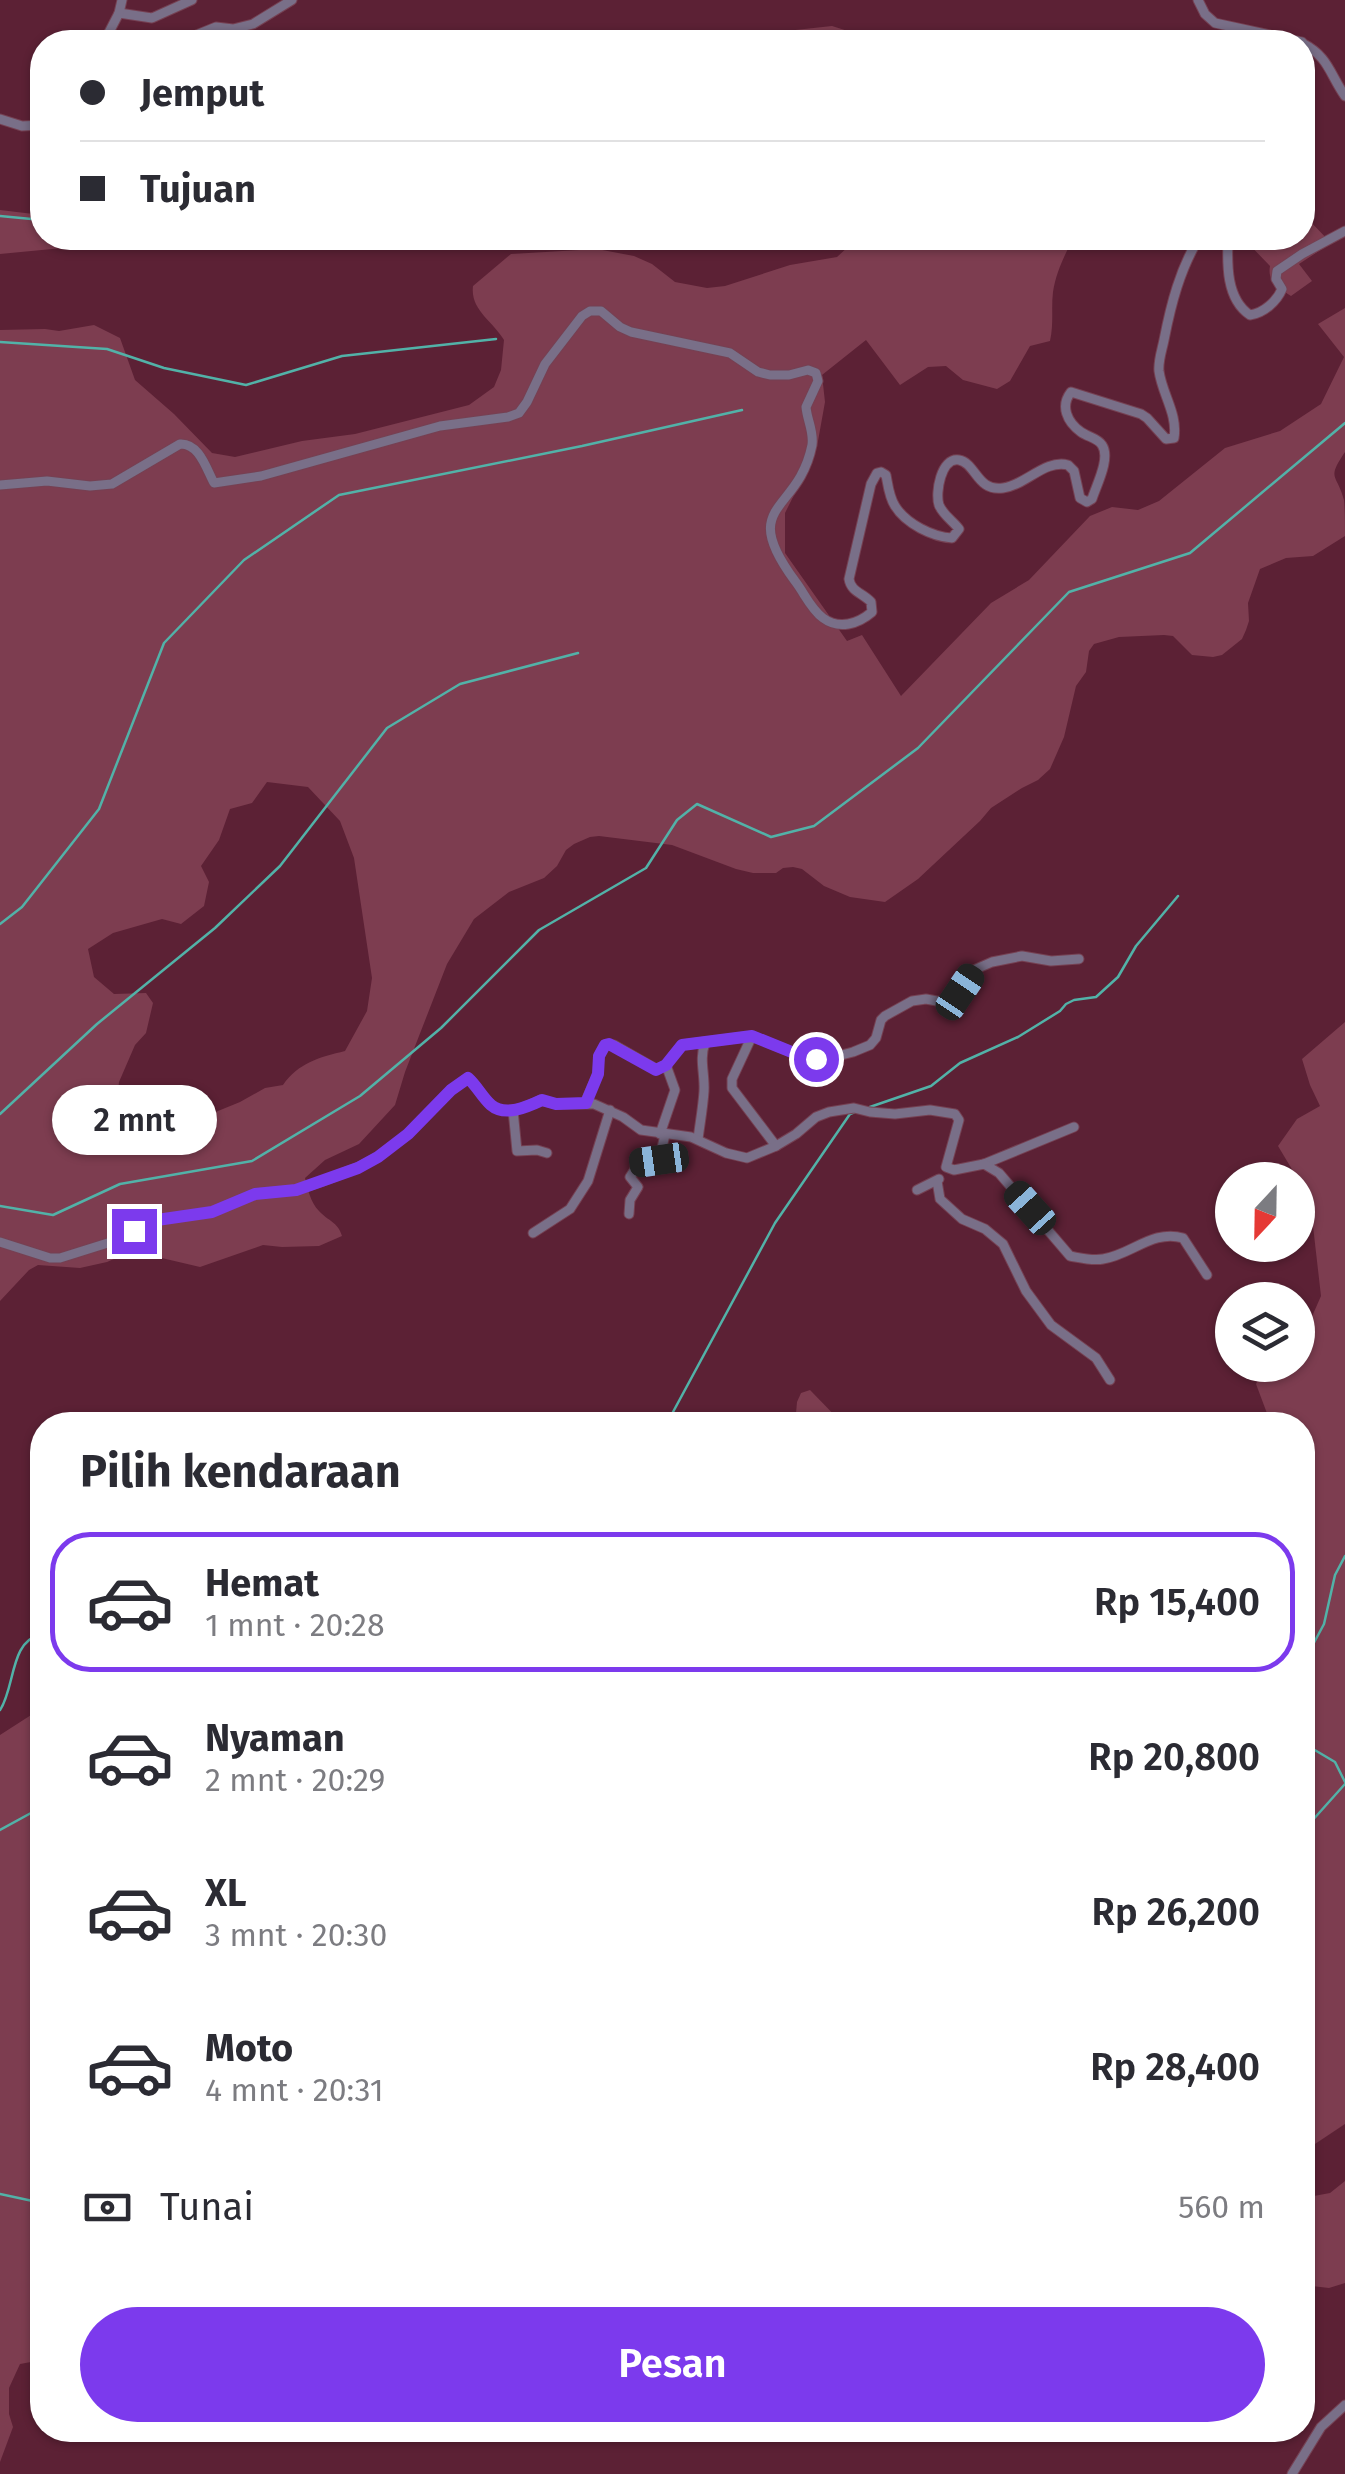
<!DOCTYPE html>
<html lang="id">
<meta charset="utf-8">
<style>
:root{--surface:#fff;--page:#f7f7f7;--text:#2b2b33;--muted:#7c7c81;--line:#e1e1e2;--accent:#7c3aed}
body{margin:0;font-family:"Fira Sans",sans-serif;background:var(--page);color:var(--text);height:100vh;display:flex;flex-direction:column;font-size:38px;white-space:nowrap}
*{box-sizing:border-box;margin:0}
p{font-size:32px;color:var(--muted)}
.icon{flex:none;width:55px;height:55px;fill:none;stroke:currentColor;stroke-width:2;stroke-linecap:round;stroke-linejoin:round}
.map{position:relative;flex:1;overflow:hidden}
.details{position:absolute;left:30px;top:1412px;width:1285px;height:1030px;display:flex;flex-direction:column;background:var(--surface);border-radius:40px;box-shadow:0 2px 8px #0004}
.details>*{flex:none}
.hud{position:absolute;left:30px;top:30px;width:1285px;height:220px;border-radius:40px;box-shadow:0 2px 8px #0004;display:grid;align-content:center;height:220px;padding:0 50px;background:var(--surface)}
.needle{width:65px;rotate:202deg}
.controls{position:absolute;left:1215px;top:1162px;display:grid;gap:20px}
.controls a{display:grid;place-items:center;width:100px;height:100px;border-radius:50%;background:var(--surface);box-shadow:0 2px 8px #0004;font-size:50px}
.end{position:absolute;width:45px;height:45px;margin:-22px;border:12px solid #7c3aed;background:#fff;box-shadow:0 0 0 5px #fff}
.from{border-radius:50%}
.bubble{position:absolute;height:70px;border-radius:35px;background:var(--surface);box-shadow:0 2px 8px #0004;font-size:32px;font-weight:600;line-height:70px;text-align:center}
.car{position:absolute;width:30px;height:60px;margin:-30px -15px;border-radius:12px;box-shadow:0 0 8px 2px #0007;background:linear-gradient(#222 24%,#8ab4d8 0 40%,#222 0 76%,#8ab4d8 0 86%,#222 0)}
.hud b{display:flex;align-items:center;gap:35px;height:95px;font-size:38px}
.hud b+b{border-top:2px solid var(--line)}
.hud i{width:25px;height:25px;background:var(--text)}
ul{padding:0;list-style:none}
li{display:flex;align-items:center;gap:30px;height:140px;margin:0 20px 15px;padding:0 30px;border:5px solid transparent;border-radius:40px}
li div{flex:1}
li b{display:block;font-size:38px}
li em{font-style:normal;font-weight:600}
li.active{border-color:var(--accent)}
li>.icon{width:90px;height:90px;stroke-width:1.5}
h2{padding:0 50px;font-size:45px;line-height:120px}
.pay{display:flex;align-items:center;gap:25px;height:110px;padding:0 50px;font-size:38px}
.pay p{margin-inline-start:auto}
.primary-button{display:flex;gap:20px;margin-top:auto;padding:20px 50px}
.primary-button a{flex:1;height:115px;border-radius:60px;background:var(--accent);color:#fff;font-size:40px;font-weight:600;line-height:115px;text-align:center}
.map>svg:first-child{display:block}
.green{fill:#7d3d50;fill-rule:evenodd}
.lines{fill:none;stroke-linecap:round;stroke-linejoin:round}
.stream{stroke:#52b2a8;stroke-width:2.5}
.minor-casing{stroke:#754153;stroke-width:11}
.minor{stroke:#796f88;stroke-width:9}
.route{stroke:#7c3aed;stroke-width:12}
</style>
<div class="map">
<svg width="1345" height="2474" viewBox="0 0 1345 2474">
<rect width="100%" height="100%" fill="#5c2135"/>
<g class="green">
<polygon points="832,26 851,32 855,42 635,42 657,31 786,31"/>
<polygon points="0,210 42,215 42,238 173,238 162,246 153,249 73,247 0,254"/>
<path d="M1307 218 1331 243 1299 264 1312 281 1291 296C1279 288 1267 282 1270 266L1243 238H1302L1303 220Z"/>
<path d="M879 238H1073C1065 255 1056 272 1053 292 1051 308 1054 323 1050 341L1030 346 1010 381 997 389 963 380 946 366 928 367 900 385 866 340 822 375 825 402 818 441 807 469 785 513V553L847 641 862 635 901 696 991 603 1029 580 1090 516 1112 507 1138 510 1159 501 1225 448 1280 431 1321 404 1344 357 1318 324 1345 308V452C1326 480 1337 473 1344 500 1345 511 1345 525 1345 536L1313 556 1286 558 1260 569 1248 603 1249 621 1246 630 1242 639 1222 655 1213 657 1192 655 1173 636 1164 635 1119 637 1094 644 1089 651 1086 672 1076 686 1064 737 1050 769 1038 780 1022 788 991 808 980 821 918 879 885 902 850 897 824 886 802 869 793 867 783 868 776 873H753L736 869 672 845 599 836 590 837 574 844 566 850 557 866 544 878 509 892 474 919 447 964 405 1072 395 1105 359 1144 325 1160 305 1178C308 1189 310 1202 319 1211 328 1221 338 1222 342 1236L319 1246 282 1247 263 1245 200 1267 132 1251 107 1262 80 1268 38 1265 29 1270 0 1301V330L45 329 59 331 94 325 120 338 135 380 174 414 212 453 235 457 302 441 355 434 469 405 494 387 501 370 504 340C493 321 470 310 473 286L511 254 597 249 634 256 652 264 675 282 707 288 725 286 790 265 837 257 850 245ZM267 782 308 787 340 821 354 858 372 978 367 1011 345 1051C320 1057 298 1063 283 1085L265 1088 240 1102 196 1120 176 1137 151 1142 123 1137 112 1119 117 1101 119 1082 135 1045 146 1033 153 1003 146 993 114 994 94 977 88 949 113 933 162 919 181 924 204 906 209 882 201 866 219 840 230 809 252 803Z"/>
<polygon points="1345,1022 1345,2124 1303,2152 1302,1425 1263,1425 1268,1416 1256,1384 1266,1365 1298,1365 1298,1334 1310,1321 1321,1296 1313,1226 1296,1176 1278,1146 1297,1119 1320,1106 1310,1085 1302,1059"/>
<polygon points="810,1390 844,1425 795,1425 797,1402 801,1393"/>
<polygon points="42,1708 42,2360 20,2364 9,2388 9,2414 13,2427 0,2462 0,1735"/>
<polygon points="1345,2181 1345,2283 1329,2288 1303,2285 1303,2198 1330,2193"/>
</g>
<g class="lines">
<g class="stream">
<polyline points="0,216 42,220"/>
<polyline points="0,342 107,349 164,368 246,385 342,356 496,339"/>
<polyline points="0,924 22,907 99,809 164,643 244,560 339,495 582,446 742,410"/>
<polyline points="867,1108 931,1086 960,1063 1018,1037 1060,1011 1066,1004 1074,1000 1096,997 1118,977 1136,946 1178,896"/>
<polyline points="0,1114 97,1024 215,928 280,866 387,728 460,684 578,653"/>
<polyline points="0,1206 53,1215 120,1184 252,1161 360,1096 441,1028 539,930 646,868 677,820 697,804 771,837 814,826 918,748 1069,592 1190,553 1345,423"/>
<polyline points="666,1425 775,1223 850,1114 855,1112"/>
<polyline points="1302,1665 1324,1624 1335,1575 1345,1556"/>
<polyline points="1302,1709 1313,1749 1335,1762 1345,1782"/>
<path d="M0 1710C15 1688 10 1641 40 1635L42 1637"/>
<polyline points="0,1830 42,1807"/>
<polyline points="1302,1832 1345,1784"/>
<polyline points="0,2194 42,2203"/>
</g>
<g class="minor-casing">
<g id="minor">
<polyline points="1198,0 1205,14 1215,23 1302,42"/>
<polyline points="119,13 152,18 192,0"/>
<polyline points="104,42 119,13 122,0"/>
<polyline points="179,42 216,27 233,29 253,24 292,0"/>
<path d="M1302 43C1329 57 1329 73 1345 96"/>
<polyline points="0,119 22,126 42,125"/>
<path d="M1228 238C1227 264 1226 299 1250 315 1264 313 1277 301 1282 289L1276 279 1277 271 1302 254 1345 231"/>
<path d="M0 485 47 481 90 486 112 484 180 444C199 443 206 468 214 483L261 476 440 426 508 417 519 413 527 402 545 364 582 316 590 311H601L620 327 631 332 730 353 758 372 770 375H789L808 370 816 373 818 381 806 407C807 420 814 431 812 445 798 515 737 502 795 581 805 594 810 608 823 618 839 630 858 624 872 612L871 602C863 593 851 592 849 579L871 484 877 473 881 472 886 475C888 485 889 497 895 506 906 524 933 537 952 538L959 529C953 521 943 515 939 505 935 493 941 457 959 460 976 463 977 492 1003 488 1026 485 1045 459 1068 465L1074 471 1080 498 1087 502 1092 499C1096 486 1111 458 1102 445 1098 438 1088 437 1081 432 1067 422 1060 406 1071 392L1141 414 1147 418 1166 439 1174 438C1178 414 1162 394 1159 371 1158 361 1162 350 1164 340 1171 304 1180 269 1199 238"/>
<polyline points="752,1036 732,1079 732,1088 776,1146"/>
<polyline points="585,1103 598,1074 599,1056 605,1045 614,1045 656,1069 666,1065 682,1045 752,1036 804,1057 834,1057 853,1052 870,1045 876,1038 881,1020 885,1016 912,1001 926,999 948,1003 960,993 976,969 992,962 1022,956 1051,961 1079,959"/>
<polyline points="513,1110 517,1151 537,1150 547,1153"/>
<polyline points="660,1134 675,1090 666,1065"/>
<path d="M698 1139C700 1123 703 1107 704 1091 705 1074 699 1059 705 1043"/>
<polyline points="984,1164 1074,1127"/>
<polyline points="937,1181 940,1199 962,1219 985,1229 1003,1244 1026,1291 1051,1325 1096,1358 1110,1380"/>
<polyline points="917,1190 939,1179"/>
<polyline points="629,1214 630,1200 638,1187 630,1177 639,1163 659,1160 665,1135"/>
<polyline points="533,1233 570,1209 588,1181 610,1110"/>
<path d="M0 1242 50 1258H60L111 1242 157 1220 212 1212 255 1193 296 1190 320 1182 357 1168 378 1157 408 1134 451 1090 468 1078C477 1086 482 1097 491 1105 505 1117 527 1107 541 1100L556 1104H594L623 1117 641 1130 691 1137 726 1153 747 1158 776 1146 796 1134 816 1117 829 1112 854 1108 870 1112 895 1114 930 1110 955 1114 959 1120 946 1167 954 1170 984 1164 999 1173 1070 1256C1081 1258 1092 1261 1103 1259 1131 1255 1153 1229 1183 1238L1207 1275"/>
<polyline points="1292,2474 1321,2427 1345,2405"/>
</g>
</g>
<use href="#minor" class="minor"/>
</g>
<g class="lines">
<path class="route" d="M134 1231 157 1220 212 1212 255 1194 296 1190 358 1168 378 1157 408 1134 451 1090 468 1078C477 1086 482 1097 491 1105 505 1117 527 1107 542 1100L556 1104 586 1103 598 1074 599 1056 605 1045 609 1044 656 1070 666 1065 682 1045 752 1036 804 1057 816 1059"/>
</g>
</svg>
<div class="controls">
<a><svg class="needle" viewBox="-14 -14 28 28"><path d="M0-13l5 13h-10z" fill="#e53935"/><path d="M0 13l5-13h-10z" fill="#7c7c81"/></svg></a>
<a><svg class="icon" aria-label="layers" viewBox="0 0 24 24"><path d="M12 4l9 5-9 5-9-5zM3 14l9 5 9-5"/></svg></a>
</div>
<i class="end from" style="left:816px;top:1059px"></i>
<i class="end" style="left:134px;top:1231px"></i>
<div class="bubble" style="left:52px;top:1085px;width:165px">2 mnt</div>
<i class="car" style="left:960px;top:992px;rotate:34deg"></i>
<i class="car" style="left:659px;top:1160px;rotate:262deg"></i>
<i class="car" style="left:1030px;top:1208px;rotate:318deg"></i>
<div class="hud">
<b><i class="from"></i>Jemput</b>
<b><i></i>Tujuan</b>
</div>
<section class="details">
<h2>Pilih kendaraan</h2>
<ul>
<li class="active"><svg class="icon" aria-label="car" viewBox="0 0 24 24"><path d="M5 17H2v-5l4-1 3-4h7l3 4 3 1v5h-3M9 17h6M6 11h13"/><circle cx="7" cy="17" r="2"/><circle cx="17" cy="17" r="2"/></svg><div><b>Hemat</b><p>1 mnt · 20:28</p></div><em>Rp 15,400</em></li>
<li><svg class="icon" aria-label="car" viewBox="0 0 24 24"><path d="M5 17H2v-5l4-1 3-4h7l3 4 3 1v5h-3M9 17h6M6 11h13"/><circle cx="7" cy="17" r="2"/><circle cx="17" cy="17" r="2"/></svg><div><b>Nyaman</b><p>2 mnt · 20:29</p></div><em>Rp 20,800</em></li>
<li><svg class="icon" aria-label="car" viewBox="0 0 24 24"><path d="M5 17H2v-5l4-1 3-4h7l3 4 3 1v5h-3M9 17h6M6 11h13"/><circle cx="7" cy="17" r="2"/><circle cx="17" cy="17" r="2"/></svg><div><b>XL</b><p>3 mnt · 20:30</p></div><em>Rp 26,200</em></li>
<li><svg class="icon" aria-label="car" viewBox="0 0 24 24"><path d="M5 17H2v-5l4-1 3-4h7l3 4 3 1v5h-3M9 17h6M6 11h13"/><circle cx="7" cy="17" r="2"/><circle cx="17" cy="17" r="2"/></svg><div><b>Moto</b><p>4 mnt · 20:31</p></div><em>Rp 28,400</em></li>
</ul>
<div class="pay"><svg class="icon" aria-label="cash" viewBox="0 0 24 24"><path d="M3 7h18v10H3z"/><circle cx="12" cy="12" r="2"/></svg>Tunai<p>560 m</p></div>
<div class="primary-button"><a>Pesan</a></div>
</section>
</div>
